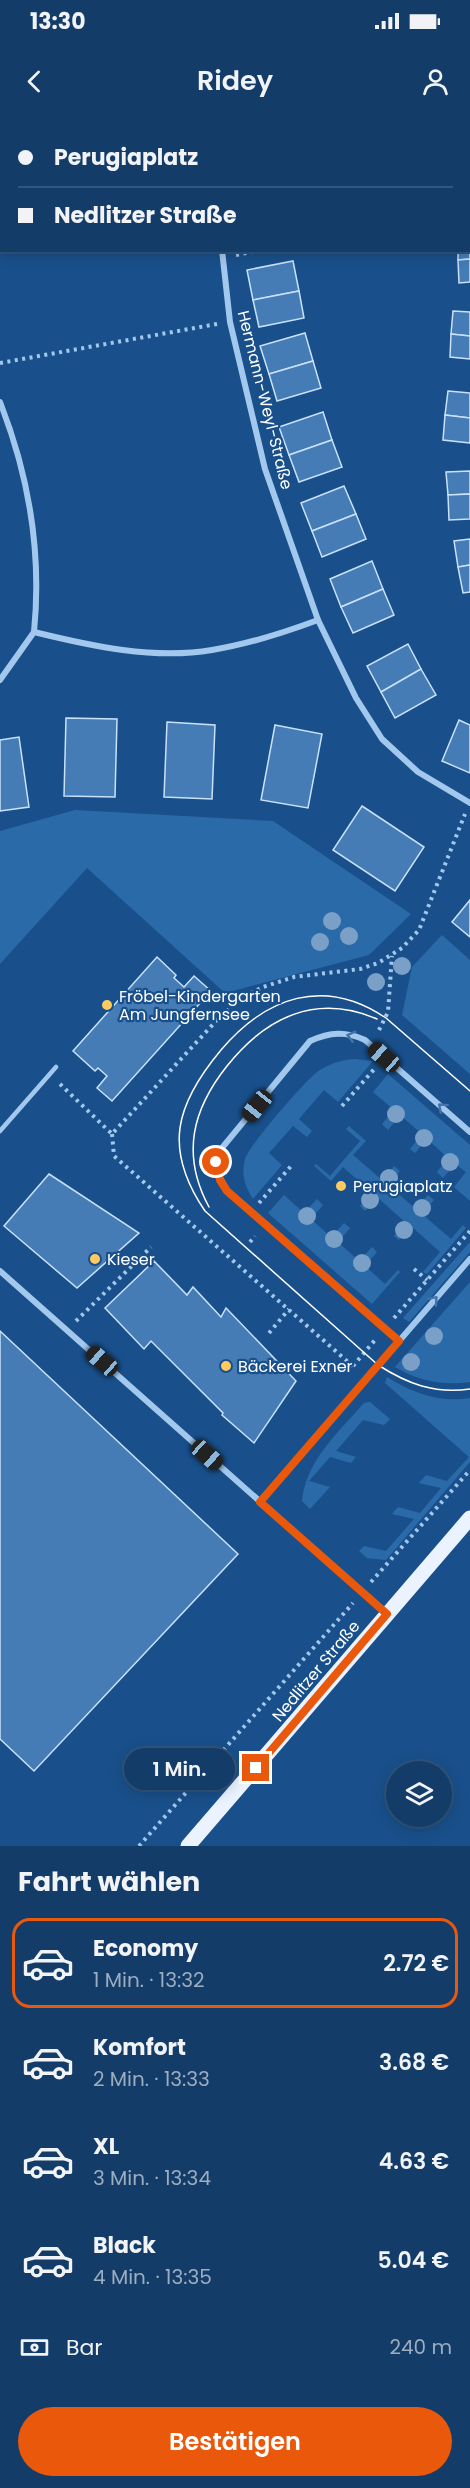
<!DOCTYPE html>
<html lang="de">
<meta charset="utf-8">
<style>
:root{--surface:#133c68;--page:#1c436e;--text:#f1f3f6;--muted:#9dadc0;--line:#32567c;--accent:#ea580c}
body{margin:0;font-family:Poppins,sans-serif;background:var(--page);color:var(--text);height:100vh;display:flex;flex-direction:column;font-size:22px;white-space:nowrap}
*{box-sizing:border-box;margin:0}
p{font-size:20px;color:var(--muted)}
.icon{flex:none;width:33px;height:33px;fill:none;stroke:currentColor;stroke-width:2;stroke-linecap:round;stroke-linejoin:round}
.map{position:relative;height:1726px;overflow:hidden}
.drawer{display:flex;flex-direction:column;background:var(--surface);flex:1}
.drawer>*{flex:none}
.banner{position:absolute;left:0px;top:0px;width:471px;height:132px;box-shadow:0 3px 15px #0003,0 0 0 2px var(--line);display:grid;align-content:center;height:132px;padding:0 18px;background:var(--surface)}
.fabs{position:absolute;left:386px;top:1641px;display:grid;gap:12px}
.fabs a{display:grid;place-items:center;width:66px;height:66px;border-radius:50%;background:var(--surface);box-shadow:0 3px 15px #0003,0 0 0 2px var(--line);font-size:30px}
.end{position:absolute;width:27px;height:27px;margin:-14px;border:8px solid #ea580c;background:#fff;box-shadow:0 0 0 3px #fff}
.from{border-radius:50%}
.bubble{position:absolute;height:42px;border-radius:21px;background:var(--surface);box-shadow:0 3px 15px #0003,0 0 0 2px var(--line);font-size:20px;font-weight:600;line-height:42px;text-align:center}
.car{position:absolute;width:18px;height:36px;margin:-18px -9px;border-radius:8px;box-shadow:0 0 4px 2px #0007;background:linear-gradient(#222 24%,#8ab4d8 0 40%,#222 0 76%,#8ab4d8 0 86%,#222 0)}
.banner b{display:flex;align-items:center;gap:21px;height:57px;font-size:22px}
.banner b+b{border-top:2px solid var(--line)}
.banner i{width:15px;height:15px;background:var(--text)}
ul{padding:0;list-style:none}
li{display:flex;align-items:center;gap:18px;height:90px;margin:0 12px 9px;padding:0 6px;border:3px solid transparent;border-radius:18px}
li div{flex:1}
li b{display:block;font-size:22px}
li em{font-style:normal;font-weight:600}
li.active{border-color:var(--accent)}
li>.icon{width:54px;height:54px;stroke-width:1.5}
h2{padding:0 18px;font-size:27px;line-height:72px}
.pay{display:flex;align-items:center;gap:15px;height:66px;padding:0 18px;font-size:22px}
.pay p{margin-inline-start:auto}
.action{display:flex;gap:12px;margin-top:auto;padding:12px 18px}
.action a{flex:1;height:69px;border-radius:36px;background:var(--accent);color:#fff;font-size:24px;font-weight:600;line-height:69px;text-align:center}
.status{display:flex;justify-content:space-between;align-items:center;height:42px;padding:0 30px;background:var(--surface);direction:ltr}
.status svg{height:16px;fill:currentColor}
header{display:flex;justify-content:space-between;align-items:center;height:78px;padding:0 18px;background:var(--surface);font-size:27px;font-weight:600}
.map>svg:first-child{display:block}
.green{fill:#2b6aa9}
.building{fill:#457cb6;stroke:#c9e1fa;stroke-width:1.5}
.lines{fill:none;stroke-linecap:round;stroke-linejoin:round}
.path{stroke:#a3c8ee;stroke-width:4;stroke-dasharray:3 4.5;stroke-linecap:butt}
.lane{stroke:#a3c8ee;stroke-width:4.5}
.street{stroke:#a3c8ee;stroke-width:6}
.primary{stroke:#eaf3ff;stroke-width:15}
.tram{stroke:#fff;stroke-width:1.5}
.tree{fill:#7aa0c8}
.oneway{stroke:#4274a9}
.route{stroke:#ea580c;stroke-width:8}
.poi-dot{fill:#ffca60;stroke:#19508b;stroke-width:2}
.labels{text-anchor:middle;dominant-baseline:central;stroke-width:4.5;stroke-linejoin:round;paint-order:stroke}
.street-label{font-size:16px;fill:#fff;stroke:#19508b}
.poi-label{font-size:16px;fill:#fff;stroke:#19508b;text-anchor:start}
</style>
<div class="status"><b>13:30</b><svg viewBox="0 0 49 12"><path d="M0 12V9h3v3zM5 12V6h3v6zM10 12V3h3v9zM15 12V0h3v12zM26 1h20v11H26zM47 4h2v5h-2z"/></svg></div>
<header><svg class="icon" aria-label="back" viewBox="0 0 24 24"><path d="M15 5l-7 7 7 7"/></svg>Ridey<svg class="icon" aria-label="person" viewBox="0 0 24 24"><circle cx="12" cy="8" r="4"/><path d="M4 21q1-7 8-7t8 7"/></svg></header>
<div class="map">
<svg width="470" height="1726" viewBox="0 0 470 1726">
<rect width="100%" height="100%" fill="#19508b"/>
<g class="green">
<polygon points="75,690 273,701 411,794 369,835 225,873 87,748 0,844 0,711"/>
<polygon points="442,815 470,840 470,954 402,895 412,847"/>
<path d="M355 939 373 941 338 982 324 970 299 999 312 1011 307 1017 293 1006 269 1033 282 1045 253 1079C245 1066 241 1055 245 1039 248 1027 303 963 316 953 327 944 341 940 355 939Z"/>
<polygon points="388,954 470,1025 470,1081 454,1067 466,1052 455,1044 443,1058 437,1052 448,1038 427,1019 415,1033 410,1029 422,1014 400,995 388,1010 382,1004 394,990 373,972"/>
<polygon points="349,1006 366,1021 353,1035 382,1060 394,1046 400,1051 388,1065 416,1089 428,1075 434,1080 422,1094 451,1119 463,1105 466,1108 427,1154 423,1152 440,1132 411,1106 399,1120 394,1116 405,1102 377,1077 365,1091 360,1086 371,1072 343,1047 331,1061 314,1046 316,1044 330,1056 360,1021 346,1009"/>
<polygon points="284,1075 304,1093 317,1079 323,1085 311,1099 331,1117 344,1103 350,1108 338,1122 359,1141 372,1127 377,1132 365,1146 385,1164 398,1150 400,1152 372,1184 268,1093"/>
<polygon points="470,1122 470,1132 409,1202 403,1198"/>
<path d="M470 1162V1262C443 1266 419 1261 395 1247Z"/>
<path d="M387 1257C412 1273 440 1283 470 1278V1342L386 1440 367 1438 359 1431 364 1426 386 1431 414 1399 392 1394 398 1387 420 1393 441 1368 419 1363 426 1355 447 1361 469 1337 385 1263Z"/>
<path d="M370 1282 390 1299 384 1305 363 1300 336 1331 356 1337 351 1343 330 1337 309 1361 330 1367 310 1389 302 1381C306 1340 339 1312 364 1283Z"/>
</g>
<g class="building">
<polygon points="470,114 470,139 458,140 458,130 470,130"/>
<polygon points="470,139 470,162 459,163 458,140"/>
<polygon points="293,141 299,171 253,180 247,150"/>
<polygon points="299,171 304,198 259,207 253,180"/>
<polygon points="453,191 470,192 470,216 451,214"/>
<polygon points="305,213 313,241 269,254 260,226"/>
<polygon points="451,214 470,216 470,239 450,237"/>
<polygon points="313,241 321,268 277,281 269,254"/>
<polygon points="448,271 470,273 470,298 445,295"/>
<polygon points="323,292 332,320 289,335 279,307"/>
<polygon points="445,295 470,298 470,323 443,320"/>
<polygon points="332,320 342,347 299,362 289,335"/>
<polygon points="470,351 470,374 448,375 446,352"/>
<polygon points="344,366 356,394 312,411 301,383"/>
<polygon points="470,374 470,399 449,400 448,375"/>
<polygon points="356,394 366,419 322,437 312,411"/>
<polygon points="470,419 470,445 458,447 454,421"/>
<polygon points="372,441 383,469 341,487 330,459"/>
<polygon points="470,445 470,472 463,473 458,447"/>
<polygon points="383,469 394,495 353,513 341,487"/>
<polygon points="408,524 421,549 381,572 367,546"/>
<polygon points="421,549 436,575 395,598 381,572"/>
<polygon points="66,598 117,599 115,677 64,676"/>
<polygon points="459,600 470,605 470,653 442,641"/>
<polygon points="167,602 215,605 212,679 164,677"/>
<polygon points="275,605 322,614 308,688 261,680"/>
<polygon points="19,617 29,687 0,691 0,620"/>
<polygon points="362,686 424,727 395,771 333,730"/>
<polygon points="470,780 470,817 452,802"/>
<polygon points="157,837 176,855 174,858 184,867 194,856 211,871 112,981 97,968 107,956 98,948 95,951 73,931"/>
<polygon points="49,1054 139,1113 77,1168 4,1106"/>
<polygon points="154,1141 187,1175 193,1167 221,1197 226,1188 296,1261 254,1323 222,1295 223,1293 151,1221 144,1229 105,1188"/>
<polygon points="0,1211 238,1434 34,1651 0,1619"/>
</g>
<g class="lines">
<g class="path">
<polyline points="236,135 262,130"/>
<polyline points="0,243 217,204"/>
<polyline points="379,910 388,892 392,836"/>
<polyline points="60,964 112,1014 216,901 243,877 263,867 294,857 360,849 378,843 402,828 419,810 465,694"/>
<polyline points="342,986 376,947"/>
<polyline points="112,1014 114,1036 356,1249"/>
<polyline points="259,1083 292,1045"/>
<polyline points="250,1122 255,1116"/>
<polyline points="414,1149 427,1160"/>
<polyline points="394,1198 470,1111"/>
<polyline points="76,1201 151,1127"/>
<polyline points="269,1213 289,1189"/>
<polyline points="353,1246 375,1220"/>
<polyline points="371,1462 470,1350"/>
<polyline points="139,1726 353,1483"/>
</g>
<polyline class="lane" points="0,1011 56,947"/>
<g class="street">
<polyline points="207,0 207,2"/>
<polyline points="222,130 230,202 265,349 318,500 356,578 382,619 418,652 470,683"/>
<path d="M0 282C29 356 42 432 34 512"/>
<path d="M0 560 34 512C91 526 154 540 212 530 249 524 283 513 318 500"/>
<polyline points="0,1151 387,1494"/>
<path d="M399 1221 227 1071 217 1052V1034L310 921C330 912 346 911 365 920L470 1012"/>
<polyline points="260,1382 470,1139"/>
</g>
<polyline class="primary" points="188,1726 470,1398"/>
<g class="tram">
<path d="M470 971 386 898C324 856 266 877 221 930 175 985 163 1029 205 1091L378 1245C408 1264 434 1274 470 1269"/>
<path d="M209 1087C181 1035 192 990 227 946 266 897 316 873 377 899"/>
</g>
</g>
<g class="tree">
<circle cx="332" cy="801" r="9"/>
<circle cx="349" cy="816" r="9"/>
<circle cx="320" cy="822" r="9"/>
<circle cx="402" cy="846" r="9"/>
<circle cx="376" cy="862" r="9"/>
<circle cx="396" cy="994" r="9"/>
<circle cx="424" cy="1018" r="9"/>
<circle cx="450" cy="1042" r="9"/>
<circle cx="389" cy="1058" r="9"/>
<circle cx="370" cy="1080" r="9"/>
<circle cx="422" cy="1088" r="9"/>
<circle cx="307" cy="1096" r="9"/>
<circle cx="404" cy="1110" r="9"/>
<circle cx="334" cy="1119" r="9"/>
<circle cx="362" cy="1143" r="9"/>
<circle cx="434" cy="1216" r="9"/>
<circle cx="411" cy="1242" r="9"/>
</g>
<defs><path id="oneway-chevron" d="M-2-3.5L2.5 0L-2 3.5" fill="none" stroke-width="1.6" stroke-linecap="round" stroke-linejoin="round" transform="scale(1.5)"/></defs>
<g class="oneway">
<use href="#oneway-chevron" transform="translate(351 916) rotate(-165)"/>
<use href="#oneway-chevron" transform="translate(442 987) rotate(-138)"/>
<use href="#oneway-chevron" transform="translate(434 1180) rotate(-49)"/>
</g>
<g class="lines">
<polyline class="route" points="216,1042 220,1060 227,1071 399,1221 260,1382 387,1494 256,1648"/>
</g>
<g class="poi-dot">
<circle cx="107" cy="885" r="6"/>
<circle cx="341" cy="1066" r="6"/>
<circle cx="95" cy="1139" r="6"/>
<circle cx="226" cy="1246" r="6"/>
</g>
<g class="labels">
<g class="street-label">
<text transform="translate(265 280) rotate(76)">Hermann-Weyl-Straße</text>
<text transform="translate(316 1551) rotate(-50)">Nedlitzer Straße</text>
</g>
<g class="poi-label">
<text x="119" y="876">Fröbel-Kindergarten<tspan x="119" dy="18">Am Jungfernsee</tspan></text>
<text x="353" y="1066">Perugiaplatz</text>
<text x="107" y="1139">Kieser</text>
<text x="238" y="1246">Bäckerei Exner</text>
</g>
</g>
</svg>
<div class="fabs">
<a><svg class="icon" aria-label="layers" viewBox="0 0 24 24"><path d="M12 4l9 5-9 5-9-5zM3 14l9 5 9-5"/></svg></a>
</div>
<i class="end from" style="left:216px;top:1042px"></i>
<i class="end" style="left:256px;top:1648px"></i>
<div class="bubble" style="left:124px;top:1628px;width:111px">1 Min.</div>
<i class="car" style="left:384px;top:937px;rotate:311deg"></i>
<i class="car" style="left:257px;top:986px;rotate:219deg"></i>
<i class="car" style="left:102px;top:1241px;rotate:311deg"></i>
<i class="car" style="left:207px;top:1335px;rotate:132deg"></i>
<div class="banner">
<b><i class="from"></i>Perugiaplatz</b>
<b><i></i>Nedlitzer Straße</b>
</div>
</div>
<section class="drawer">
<h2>Fahrt wählen</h2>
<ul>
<li class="active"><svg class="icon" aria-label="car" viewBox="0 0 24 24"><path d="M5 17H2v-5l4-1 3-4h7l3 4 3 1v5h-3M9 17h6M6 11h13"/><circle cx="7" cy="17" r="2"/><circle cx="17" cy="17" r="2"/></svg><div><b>Economy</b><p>1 Min. · 13:32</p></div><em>2.72 €</em></li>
<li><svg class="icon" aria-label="car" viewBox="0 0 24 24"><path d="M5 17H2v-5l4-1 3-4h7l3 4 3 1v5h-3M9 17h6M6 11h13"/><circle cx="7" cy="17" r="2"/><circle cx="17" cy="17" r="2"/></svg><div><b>Komfort</b><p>2 Min. · 13:33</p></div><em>3.68 €</em></li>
<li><svg class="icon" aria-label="car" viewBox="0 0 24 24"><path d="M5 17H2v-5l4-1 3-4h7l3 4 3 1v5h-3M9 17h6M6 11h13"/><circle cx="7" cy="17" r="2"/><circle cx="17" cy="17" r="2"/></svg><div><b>XL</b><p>3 Min. · 13:34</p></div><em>4.63 €</em></li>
<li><svg class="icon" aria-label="car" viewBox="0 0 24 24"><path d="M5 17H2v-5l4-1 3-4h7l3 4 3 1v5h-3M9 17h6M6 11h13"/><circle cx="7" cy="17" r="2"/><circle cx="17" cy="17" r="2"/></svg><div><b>Black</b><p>4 Min. · 13:35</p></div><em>5.04 €</em></li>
</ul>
<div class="pay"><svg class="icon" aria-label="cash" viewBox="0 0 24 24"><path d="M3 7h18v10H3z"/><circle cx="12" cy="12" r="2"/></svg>Bar<p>240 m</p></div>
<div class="action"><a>Bestätigen</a></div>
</section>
